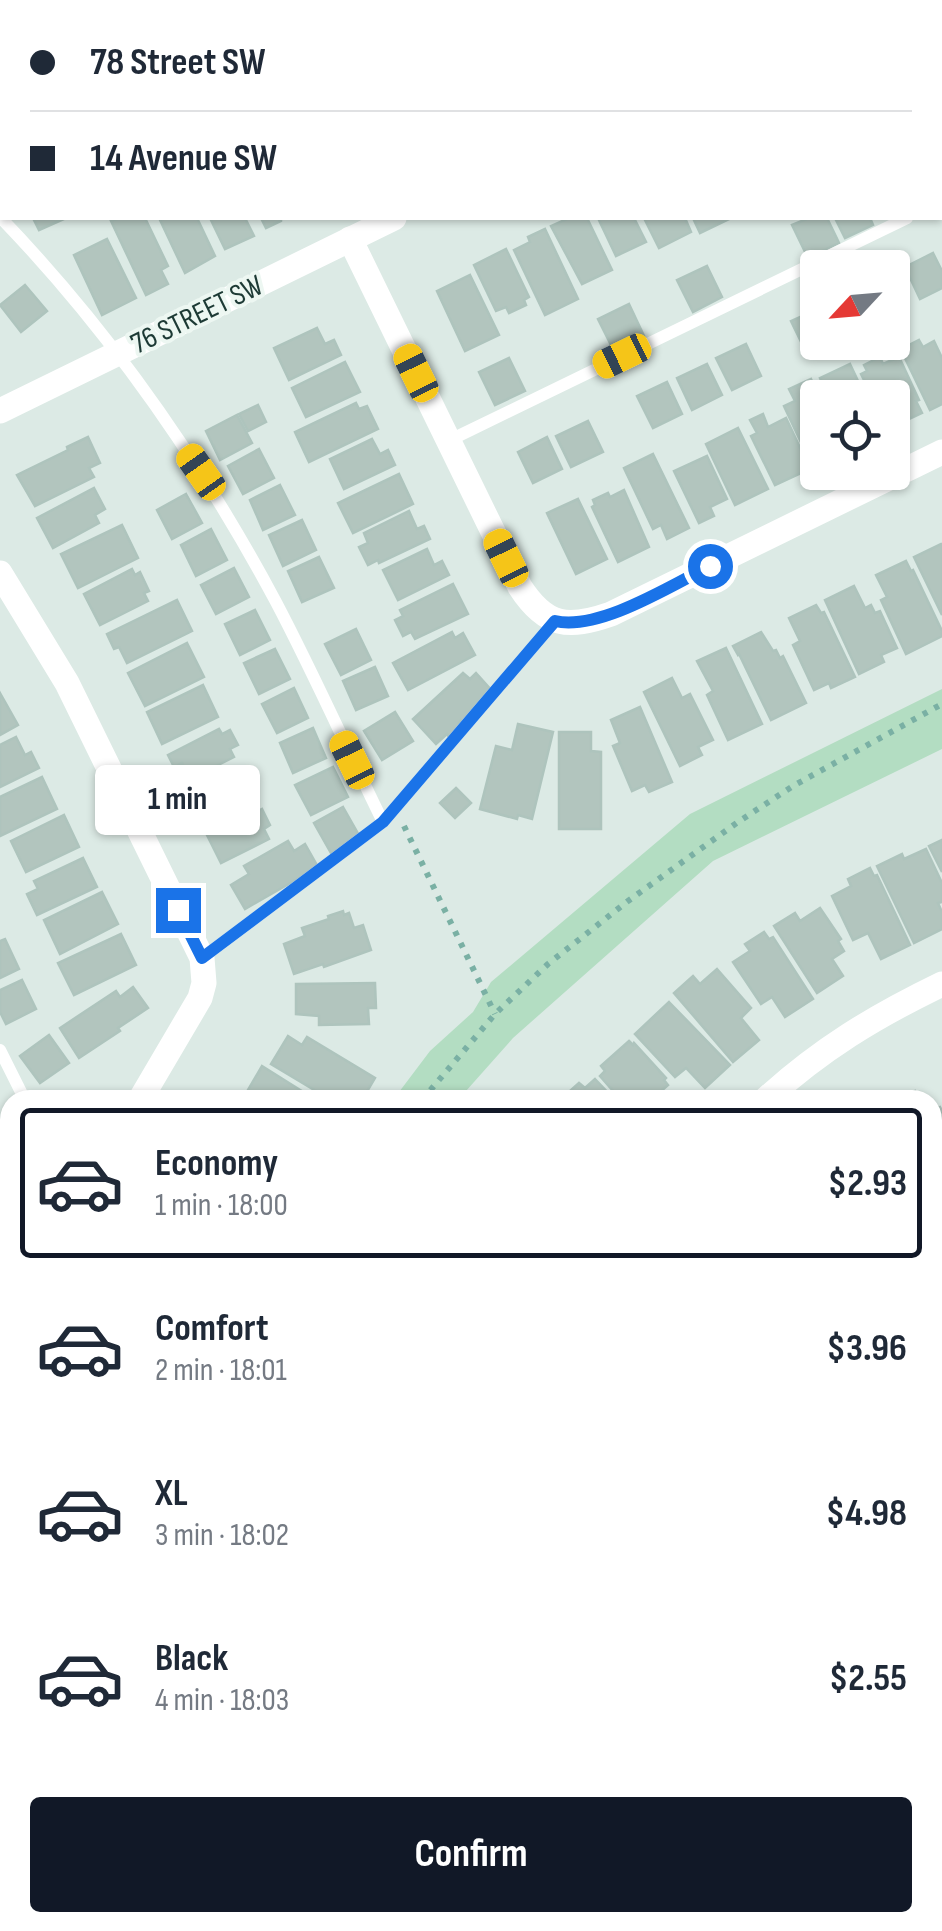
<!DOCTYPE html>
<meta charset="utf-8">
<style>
:root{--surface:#fff;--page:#f2f2f3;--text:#1f2937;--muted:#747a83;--line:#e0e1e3;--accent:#111827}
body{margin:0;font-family:"Sofia Sans Condensed",sans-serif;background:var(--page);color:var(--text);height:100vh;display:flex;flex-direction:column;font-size:38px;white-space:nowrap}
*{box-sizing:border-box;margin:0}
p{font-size:32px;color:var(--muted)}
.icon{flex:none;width:55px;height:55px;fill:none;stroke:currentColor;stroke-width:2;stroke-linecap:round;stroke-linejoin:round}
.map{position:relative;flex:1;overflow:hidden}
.panel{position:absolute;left:0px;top:1090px;width:942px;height:842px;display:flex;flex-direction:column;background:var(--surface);border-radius:30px 30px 0 0;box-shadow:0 2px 8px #0004}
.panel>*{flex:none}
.guide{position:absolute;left:0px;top:0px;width:942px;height:220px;box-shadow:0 2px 8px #0004;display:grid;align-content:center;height:220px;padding:0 30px;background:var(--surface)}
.needle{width:65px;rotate:244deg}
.buttons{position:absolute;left:800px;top:250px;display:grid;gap:20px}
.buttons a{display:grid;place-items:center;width:110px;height:110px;border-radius:10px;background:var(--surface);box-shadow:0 2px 8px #0004;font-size:50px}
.end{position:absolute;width:45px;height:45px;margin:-22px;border:12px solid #1a73e8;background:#fff;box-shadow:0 0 0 5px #fff}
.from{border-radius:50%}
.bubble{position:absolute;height:70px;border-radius:10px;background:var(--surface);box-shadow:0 2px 8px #0004;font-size:32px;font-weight:700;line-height:70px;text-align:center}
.car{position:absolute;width:30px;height:60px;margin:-30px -15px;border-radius:12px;box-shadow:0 0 8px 2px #0007;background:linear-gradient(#f5c518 24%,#345 0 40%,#f5c518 0 76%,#345 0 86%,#f5c518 0)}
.guide b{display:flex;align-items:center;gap:35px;height:95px;font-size:38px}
.guide b+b{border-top:2px solid var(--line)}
.guide i{width:25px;height:25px;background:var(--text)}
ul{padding:18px 0 0;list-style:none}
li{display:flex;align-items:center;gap:30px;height:150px;margin:0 20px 15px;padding:0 10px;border:5px solid transparent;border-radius:10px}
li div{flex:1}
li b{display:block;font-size:38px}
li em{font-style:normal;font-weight:700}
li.active{border-color:var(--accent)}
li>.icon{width:90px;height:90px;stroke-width:1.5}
.button{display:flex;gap:20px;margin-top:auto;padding:20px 30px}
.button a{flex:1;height:115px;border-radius:10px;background:var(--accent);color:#fff;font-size:40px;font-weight:700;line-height:115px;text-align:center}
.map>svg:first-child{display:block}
.green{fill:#b3ddc2}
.building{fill:#b2c5be;stroke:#aec4bd;stroke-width:2.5}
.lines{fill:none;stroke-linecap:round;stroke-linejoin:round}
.path{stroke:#7ab0a4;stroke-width:6;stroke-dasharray:5 8;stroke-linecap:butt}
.service{stroke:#fff;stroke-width:12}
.minor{stroke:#fff;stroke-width:25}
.route{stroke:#1a73e8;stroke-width:12}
.labels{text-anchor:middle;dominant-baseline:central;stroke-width:8;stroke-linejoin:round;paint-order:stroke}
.street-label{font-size:30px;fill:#1d3a35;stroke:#edf7f2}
</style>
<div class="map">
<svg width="942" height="1931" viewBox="0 0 942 1931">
<rect width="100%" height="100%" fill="#dceae5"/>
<g class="green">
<polygon points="942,689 942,749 713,861 513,1038 458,1100 393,1100 430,1051 473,1012 491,982 690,814"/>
<polygon points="10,1564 10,1636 0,1646 0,1573"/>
</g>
<g class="building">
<polygon points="5,0 70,0 71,2 6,2"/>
<polygon points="33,218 66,218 39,230"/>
<polygon points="119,218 145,218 168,266 161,270 168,284 146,295 111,221"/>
<polygon points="165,218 197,218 215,256 185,273 160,220"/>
<polygon points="210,218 245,218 254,236 225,249"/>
<polygon points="261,218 281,218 281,221 266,228"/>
<polygon points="569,218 587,218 612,270 582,284 551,226"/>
<polygon points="598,218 634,218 646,242 616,256"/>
<polygon points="644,218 685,218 691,232 659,248"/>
<polygon points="693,218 731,218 700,233"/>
<polygon points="809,218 827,218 839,243 808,258 792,225"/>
<polygon points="835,218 870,218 873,225 845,238"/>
<polygon points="545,229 578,299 545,315 514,250 530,242 528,237"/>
<polygon points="107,239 136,298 102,315 74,255"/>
<polygon points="506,249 529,297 524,300 526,305 509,313 506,307 496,311 474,265"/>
<polygon points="933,253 942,271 942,288 920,299 905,267"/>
<polygon points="707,266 722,297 693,312 677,280"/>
<polygon points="470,275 499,335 465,351 437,291"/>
<polygon points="25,285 47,311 21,332 0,305"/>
<polygon points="629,304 644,336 614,351 598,319"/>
<polygon points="818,309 818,342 831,342 807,354 791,321"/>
<polygon points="317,328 325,344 334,340 341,355 289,380 274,348"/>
<polygon points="919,340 923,347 934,341 942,358 942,404 930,410 904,356 908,354 905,347"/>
<polygon points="746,344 761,376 732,390 716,358"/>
<polygon points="880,357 883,364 899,357 919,400 916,401 922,413 892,427 892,398 873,398 861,374 867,371 864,365"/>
<polygon points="509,358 525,391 495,405 479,372"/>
<polygon points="345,362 360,392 306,417 292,388"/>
<polygon points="707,364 722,395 692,410 677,378"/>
<polygon points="850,364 866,398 829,398 820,378"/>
<polygon points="811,379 819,398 818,398 818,455 815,448 806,453 784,406 795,401 789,389"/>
<polygon points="667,382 682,414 653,428 637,396"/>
<polygon points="356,403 359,409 367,406 378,429 309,462 295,432"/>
<polygon points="258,405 266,422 248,431 239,414"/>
<polygon points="763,414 768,427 786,418 810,469 775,485 751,436 757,433 750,420"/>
<polygon points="237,415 252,443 220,460 206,431"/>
<polygon points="588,421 603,452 571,467 556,436"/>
<polygon points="738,428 768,489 735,505 706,444"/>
<polygon points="88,437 100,463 89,468 94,477 35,506 17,475 68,450 67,447"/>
<polygon points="547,437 562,469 533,483 518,452"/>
<polygon points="372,439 380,454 388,450 395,465 344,489 330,459"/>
<polygon points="259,449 274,478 243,494 228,466"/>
<polygon points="653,454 689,528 667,539 661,525 653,529 624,468"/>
<polygon points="707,456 727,499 710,507 714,516 699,523 674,471"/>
<polygon points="399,474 413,504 353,533 338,503"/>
<polygon points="280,485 295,515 263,530 250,500"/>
<polygon points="94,488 105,509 95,515 99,523 53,548 37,518"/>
<polygon points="624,490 649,547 618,562 592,507 595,505 593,500 608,493 610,497"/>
<polygon points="186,494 202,523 172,539 157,510"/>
<polygon points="578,499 607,559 576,574 547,513"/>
<polygon points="409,511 417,529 424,526 430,539 379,563 378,560 368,565 359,547 368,543 364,533"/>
<polygon points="302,520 316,550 283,566 269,535"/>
<polygon points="122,525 138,558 78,588 61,554"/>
<polygon points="211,529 227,560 196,576 181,545"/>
<polygon points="941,544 942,545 942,615 914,557"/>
<polygon points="427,549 434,565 442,561 449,575 398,600 383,570"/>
<polygon points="319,557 334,588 302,602 288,571"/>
<polygon points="906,561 911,571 913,570 942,631 942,636 906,654 881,600 887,597 876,575"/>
<polygon points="234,568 249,597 216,614 201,585"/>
<polygon points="132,569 135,575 140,572 149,591 144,593 148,601 100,625 84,594"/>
<polygon points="453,584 468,614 415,639 411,632 403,636 395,620 403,616 400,610"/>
<polygon points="854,586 865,608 871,605 875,613 880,611 897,648 881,655 884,662 859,674 825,600"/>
<polygon points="177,600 192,631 127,663 119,647 114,649 107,634"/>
<polygon points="816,605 821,613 824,612 855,677 831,688 829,683 814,690 793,645 800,641 789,618"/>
<polygon points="255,610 270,640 240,655 225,624"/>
<polygon points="356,629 371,660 341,675 325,644"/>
<polygon points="452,632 455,638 463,633 475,655 408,690 393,663"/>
<polygon points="761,632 773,651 776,650 780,658 783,656 806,703 771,720 739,654 738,655 733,646"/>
<polygon points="187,643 204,677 145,706 128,673"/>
<polygon points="726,648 762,724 728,740 707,695 713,691 697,661"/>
<polygon points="275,649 290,679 259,694 244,663"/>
<polygon points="375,667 388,696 356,710 343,681"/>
<polygon points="463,673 470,679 476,673 493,692 464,723 461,720 459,723 461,726 449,737 447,734 436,744 413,719"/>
<polygon points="672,678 682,698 690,694 713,740 698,747 702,755 680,766 644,692"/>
<polygon points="203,685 218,717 162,744 147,712"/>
<polygon points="294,688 308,718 277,733 262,704"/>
<polygon points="0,693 18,725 0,735"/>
<polygon points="640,707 672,782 649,792 645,785 632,791 613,746 620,743 611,720"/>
<polygon points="395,712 413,741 382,760 364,731"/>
<polygon points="518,724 553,732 532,819 518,815 517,819 480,809 496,746 512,750"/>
<polygon points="313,728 326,758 293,773 280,743"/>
<polygon points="219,729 222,734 230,730 238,745 230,749 234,757 190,779 182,763 174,767 168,755"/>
<polygon points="559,732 591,732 591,751 601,752 601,829 559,829"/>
<polygon points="16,737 25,755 31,752 39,768 0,787 0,745"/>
<polygon points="333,767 348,797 311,815 295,785"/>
<polygon points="236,769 250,799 207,818 201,805 194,808 187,793"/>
<polygon points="42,777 57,809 0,836 0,797"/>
<polygon points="456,788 471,803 455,818 440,803"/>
<polygon points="253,807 256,812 262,809 270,825 264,829 269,839 221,863 205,831"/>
<polygon points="343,807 360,837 331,853 314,823"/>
<polygon points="64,815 79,847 26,872 11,841"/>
<polygon points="942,840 942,872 929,846"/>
<polygon points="288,841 294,851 305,844 318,867 245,909 231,885 249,874 244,866"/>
<polygon points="926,849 942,883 942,902 938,903 942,912 942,929 914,943 877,866 902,854 904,859"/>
<polygon points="83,858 97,887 37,915 27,894 38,889 34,881"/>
<polygon points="870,868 874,876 877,875 910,945 881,959 868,933 853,940 832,896 851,886 848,879"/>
<polygon points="102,892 118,924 60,954 44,920"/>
<polygon points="820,908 841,939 838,941 844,951 832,959 843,976 817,993 774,926 795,913 800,921"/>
<polygon points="343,911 344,915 349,913 354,928 363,925 371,950 324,967 323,964 294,974 284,944 305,936 302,928 329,919 328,916"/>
<polygon points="764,932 769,939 773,937 813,999 785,1017 772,997 761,1004 733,962 750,951 745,944"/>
<polygon points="121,934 136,965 74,995 58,963"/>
<polygon points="5,939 19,969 0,978 0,941"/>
<polygon points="717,969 751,1008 741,1018 759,1040 733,1062 674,993 693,976 700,984"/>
<polygon points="22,980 36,1009 6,1024 0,1012 0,990"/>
<polygon points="375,983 376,1008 368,1008 369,1024 319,1025 319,1016 296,1014 296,984"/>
<polygon points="133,987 148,1008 118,1028 120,1031 79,1058 60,1028 116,991 120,997"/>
<polygon points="669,1002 730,1065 705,1088 686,1068 675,1077 635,1034"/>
<polygon points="49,1035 69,1063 40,1083 20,1056"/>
<polygon points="288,1036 302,1045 307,1037 375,1078 362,1100 331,1100 271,1064"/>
<polygon points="629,1041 633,1045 634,1043 666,1078 664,1080 668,1085 660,1092 668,1100 621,1100 600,1076 605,1071 601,1066"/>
<polygon points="262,1066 316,1100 253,1100 245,1095"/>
<polygon points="595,1079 615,1100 560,1100 579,1083 585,1088"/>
<polygon points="915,1091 919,1099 922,1097 924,1100 897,1100"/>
<polygon points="940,1107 942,1111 942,1162 932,1166 932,1110"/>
<polygon points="8,1136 10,1173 0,1178 0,1140"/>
<polygon points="10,1181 10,1218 0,1223 0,1185"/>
<polygon points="932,1331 935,1336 942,1331 942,1379 932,1384"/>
<polygon points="942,1385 942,1441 932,1446 932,1390"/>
<polygon points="10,1398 10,1437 4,1426 8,1422 0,1413 0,1407"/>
<polygon points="942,1449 942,1487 932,1492 932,1454"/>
<polygon points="0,1451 10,1474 10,1520 0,1525"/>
<polygon points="932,1719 942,1733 942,1737 934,1743 936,1746 932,1748"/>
<polygon points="942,1750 942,1811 932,1817 932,1756"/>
<polygon points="0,1758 10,1769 10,1839 0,1828"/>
<polygon points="942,1825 942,1865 935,1868 932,1865 932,1829"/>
<polygon points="0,1839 10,1849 10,1857 0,1866"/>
<polygon points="155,1922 204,1922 211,1931 158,1931 160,1929"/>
<polygon points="207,1922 243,1922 239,1926 238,1931 214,1931"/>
<polygon points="425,1922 482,1922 473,1931 431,1931"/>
<polygon points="497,1922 533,1922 540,1929 488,1931"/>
<polygon points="745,1922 802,1922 787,1929 788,1931 749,1931"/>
</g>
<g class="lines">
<g class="path">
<polyline points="404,826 495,1014"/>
<polyline points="422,1100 495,1014 548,964 628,901 738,822 793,786 942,704"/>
<polyline points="0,1608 10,1599"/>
</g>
<g class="service">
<polyline points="875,0 877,2"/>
<polyline points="325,2 330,0"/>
<polyline points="940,135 942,139"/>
<polyline points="0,161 2,160"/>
<polyline points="940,201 942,200"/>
<path d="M0 217C110 331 201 462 276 602 314 674 347 749 383 822"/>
<polyline points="448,441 907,218"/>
<polyline points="202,958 383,822 555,621"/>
<polyline points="0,1050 25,1100"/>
</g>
<g class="minor">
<polyline points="644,0 645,2"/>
<polyline points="834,2 839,0"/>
<path d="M350 239 520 587C546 627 568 629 611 614L942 452"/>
<polyline points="0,411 394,218"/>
<polyline points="0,573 67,683 202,958 204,983 200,998 140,1100"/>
<path d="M765 1100C821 1049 874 1017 942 984"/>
<polyline points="0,1279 10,1270"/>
<polyline points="932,1611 942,1624"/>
<polyline points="632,1922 641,1931"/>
<polyline points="0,1929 10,1921"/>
</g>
</g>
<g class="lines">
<path class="route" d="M178 910 202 958 383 822 555 621C599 631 670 586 710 566"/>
</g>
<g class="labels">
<g class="street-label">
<text transform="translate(197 315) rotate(-26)">76 STREET SW</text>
</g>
</g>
</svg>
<div class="buttons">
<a><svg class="needle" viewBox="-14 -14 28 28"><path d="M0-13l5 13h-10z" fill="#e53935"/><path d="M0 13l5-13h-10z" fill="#747a83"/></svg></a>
<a><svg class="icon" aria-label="locate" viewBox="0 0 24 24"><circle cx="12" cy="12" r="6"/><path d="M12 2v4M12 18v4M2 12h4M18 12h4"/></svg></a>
</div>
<i class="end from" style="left:710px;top:566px"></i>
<i class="end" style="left:178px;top:910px"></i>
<div class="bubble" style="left:95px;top:765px;width:165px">1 min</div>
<i class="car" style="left:622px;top:356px;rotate:244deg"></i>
<i class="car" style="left:416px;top:373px;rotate:334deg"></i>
<i class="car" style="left:201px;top:472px;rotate:325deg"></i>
<i class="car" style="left:506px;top:558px;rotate:334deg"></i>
<i class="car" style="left:352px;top:760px;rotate:334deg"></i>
<div class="guide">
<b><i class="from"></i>78 Street SW</b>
<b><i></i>14 Avenue SW</b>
</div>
<section class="panel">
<ul>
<li class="active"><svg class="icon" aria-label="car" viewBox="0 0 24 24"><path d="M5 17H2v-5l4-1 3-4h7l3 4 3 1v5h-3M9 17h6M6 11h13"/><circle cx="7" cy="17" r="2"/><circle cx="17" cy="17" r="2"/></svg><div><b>Economy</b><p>1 min · 18:00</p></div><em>$2.93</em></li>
<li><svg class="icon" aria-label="car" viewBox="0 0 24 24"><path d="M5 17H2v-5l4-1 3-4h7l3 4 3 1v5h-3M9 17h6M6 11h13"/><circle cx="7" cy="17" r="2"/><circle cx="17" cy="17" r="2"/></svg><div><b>Comfort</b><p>2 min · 18:01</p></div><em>$3.96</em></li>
<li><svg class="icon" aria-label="car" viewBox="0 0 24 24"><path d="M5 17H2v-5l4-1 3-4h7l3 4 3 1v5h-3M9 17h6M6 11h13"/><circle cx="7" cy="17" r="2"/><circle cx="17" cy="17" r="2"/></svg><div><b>XL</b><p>3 min · 18:02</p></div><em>$4.98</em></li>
<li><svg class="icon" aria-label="car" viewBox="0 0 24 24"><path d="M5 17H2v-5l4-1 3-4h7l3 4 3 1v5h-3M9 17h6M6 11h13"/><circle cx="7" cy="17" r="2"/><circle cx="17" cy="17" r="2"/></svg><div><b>Black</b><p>4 min · 18:03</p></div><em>$2.55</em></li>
</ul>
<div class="button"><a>Confirm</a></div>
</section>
</div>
